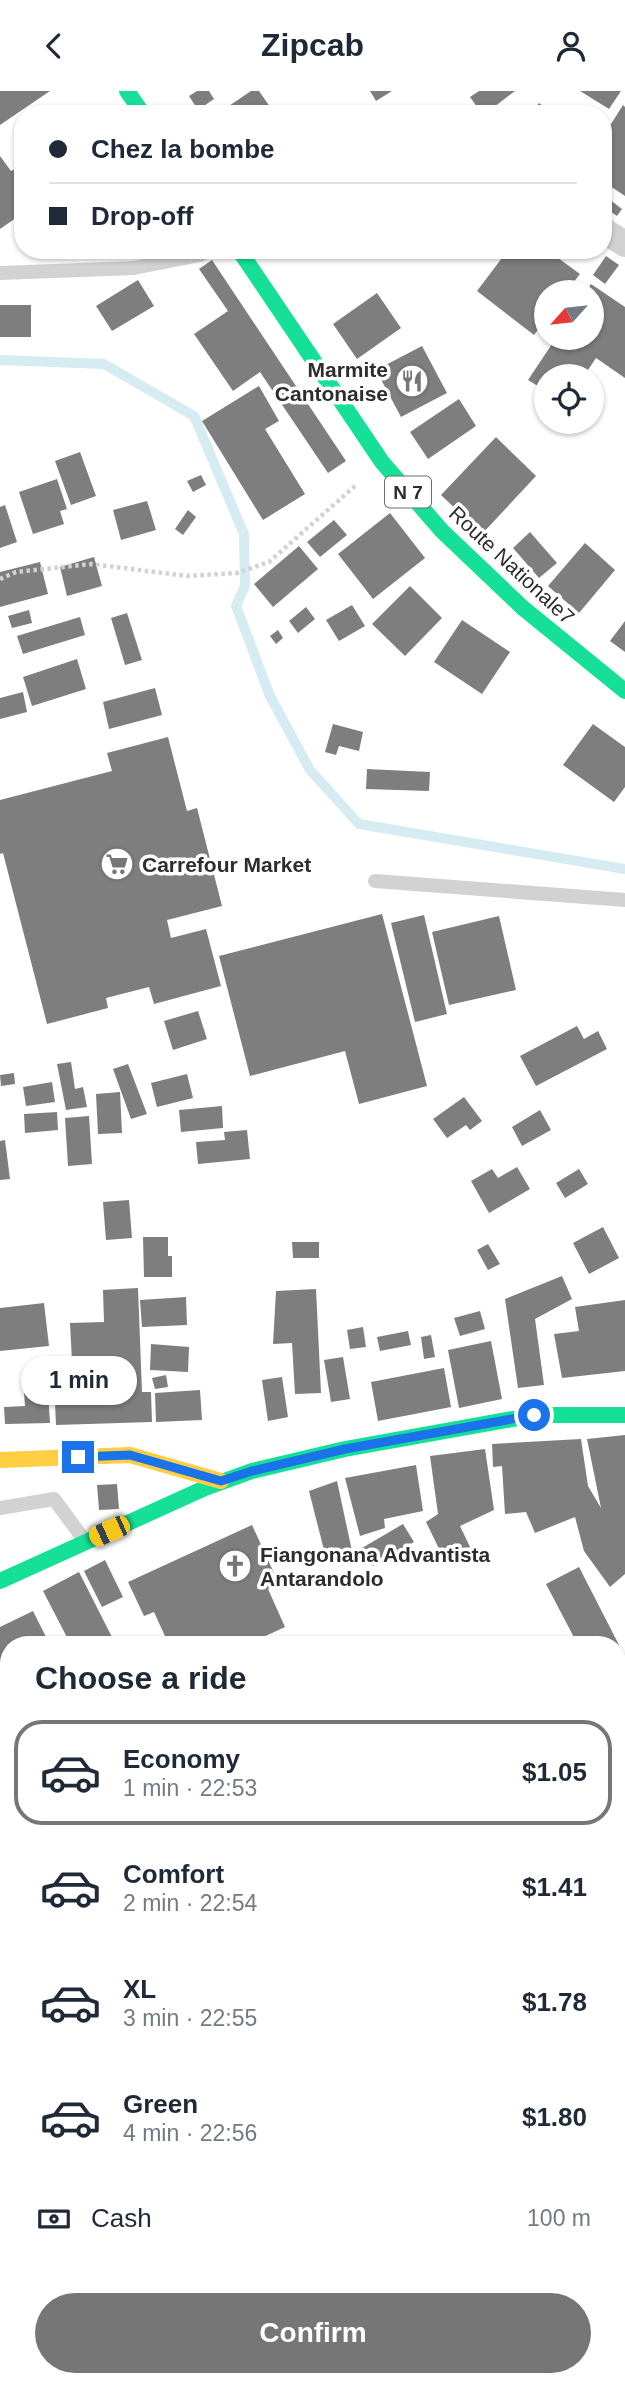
<!DOCTYPE html>
<meta charset="utf-8">
<style>
:root{--surface:#fff;--page:#f2f2f3;--text:#1f2937;--muted:#747a83;--line:#e0e1e3;--accent:#767676}
body{margin:0;font-family:Arial,sans-serif;background:var(--page);color:var(--text);height:100vh;display:flex;flex-direction:column;font-size:26px;white-space:nowrap}
*{box-sizing:border-box;margin:0}
p{font-size:23px;color:var(--muted)}
.icon{flex:none;width:38px;height:38px;fill:none;stroke:currentColor;stroke-width:2;stroke-linecap:round;stroke-linejoin:round}
.map{position:relative;flex:1;overflow:hidden}
.details{position:absolute;left:0px;top:1545px;width:626px;height:751px;display:flex;flex-direction:column;background:var(--surface);border-radius:28px 28px 0 0;box-shadow:0 2px 5px #0004}
.details>*{flex:none}
.guide{position:absolute;left:14px;top:14px;width:598px;height:154px;border-radius:28px;box-shadow:0 2px 5px #0004;display:grid;align-content:center;height:154px;padding:0 35px;background:var(--surface)}
.needle{width:46px;rotate:243deg}
.buttons{position:absolute;left:534px;top:189px;display:grid;gap:14px}
.buttons a{display:grid;place-items:center;width:70px;height:70px;border-radius:50%;background:var(--surface);box-shadow:0 2px 5px #0004;font-size:35px}
.end{position:absolute;width:32px;height:32px;margin:-16px;border:9px solid #1a73e8;background:#fff;box-shadow:0 0 0 4px #fff}
.from{border-radius:50%}
.bubble{position:absolute;height:49px;border-radius:24px;background:var(--surface);box-shadow:0 2px 5px #0004;font-size:23px;font-weight:700;line-height:49px;text-align:center}
.car{position:absolute;width:21px;height:42px;margin:-21px -10px;border-radius:9px;box-shadow:0 0 5px 2px #0007;background:linear-gradient(#f5c518 24%,#345 0 40%,#f5c518 0 76%,#345 0 86%,#f5c518 0)}
.guide b{display:flex;align-items:center;gap:24px;height:66px;font-size:26px}
.guide b+b{border-top:2px solid var(--line)}
.guide i{width:18px;height:18px;background:var(--text)}
ul{padding:0;list-style:none}
li{display:flex;align-items:center;gap:21px;height:105px;margin:0 14px 10px;padding:0 21px;border:4px solid transparent;border-radius:28px}
li div{flex:1}
li b{display:block;font-size:26px}
li em{font-style:normal;font-weight:700}
li.active{border-color:var(--accent)}
li>.icon{width:63px;height:63px;stroke-width:1.5}
h2{padding:0 35px;font-size:32px;line-height:84px}
.pay{display:flex;align-items:center;gap:18px;height:77px;padding:0 35px;font-size:26px}
.pay p{margin-inline-start:auto}
.cta{display:flex;gap:14px;margin-top:auto;padding:14px 35px}
.cta a{flex:1;height:80px;border-radius:42px;background:var(--accent);color:#fff;font-size:28px;font-weight:700;line-height:80px;text-align:center}
header{display:flex;justify-content:space-between;align-items:center;height:91px;padding:0 35px;background:var(--surface);font-size:32px;font-weight:700}
.map>svg:first-child{display:block}
.lines{fill:none;stroke-linecap:round;stroke-linejoin:round}
.stream{stroke:#d6ebf2;stroke-width:10}
.building{fill:#7e7e7e}
.path{stroke:#d2d2d2;stroke-width:4.5;stroke-dasharray:3.5 3.5;stroke-linecap:butt}
.lane{stroke:#d2d2d2;stroke-width:14}
.street{stroke:#d2d2d2;stroke-width:26}
.fast{stroke:#16e098;stroke-width:16}
.slow{stroke:#ffcf43;stroke-width:16}
.route{stroke:#1a73e8;stroke-width:9}
.labels{text-anchor:middle;dominant-baseline:central;stroke-width:7;stroke-linejoin:round;paint-order:stroke}
.shield{fill:#fff;stroke:#6c6c6c;stroke-width:2}
.shield-label{font-size:19px;font-weight:bold;fill:#2d2d2d}
.poi-label{font-size:21px;font-weight:bold;fill:#2d2d2d;stroke:#fff;text-anchor:start}
.street-label{font-size:21px;fill:#2d2d2d;stroke:#fff}
</style>
<header><svg class="icon" aria-label="back" viewBox="0 0 24 24"><path d="M15 5l-7 7 7 7"/></svg>Zipcab<svg class="icon" aria-label="person" viewBox="0 0 24 24"><circle cx="12" cy="8" r="4"/><path d="M4 21q1-7 8-7t8 7"/></svg></header>
<div class="map">
<svg width="625" height="2295" viewBox="0 0 625 2295">
<rect width="100%" height="100%" fill="#fff"/>
<g class="lines">
<polyline class="stream" points="0,269 104,273 194,325 244,443 245,495 236,515 270,605 310,679 359,733 625,778"/>
</g>
<g class="building">
<polygon points="0,0 50,0 0,34"/>
<polygon points="197,0 209,0 214,8 198,19 189,5"/>
<polygon points="251,0 259,0 275,23 217,23"/>
<polygon points="370,0 392,0 376,10"/>
<polygon points="479,0 515,0 485,23 482,23 470,6"/>
<polygon points="580,0 621,0 609,18"/>
<polygon points="539,12 553,23 531,23"/>
<polygon points="623,14 625,16 625,105 604,91 604,44"/>
<polygon points="0,65 11,80 15,78 23,89 23,122 0,138"/>
<polygon points="609,108 622,118 617,125 604,116"/>
<polygon points="508,159 547,159 580,183 566,201 546,201 546,228 534,244 477,200"/>
<polygon points="606,165 619,174 605,193 593,184"/>
<polygon points="212,169 346,370 328,382 260,281 233,300 194,243 228,220 199,178"/>
<polygon points="138,189 154,215 112,240 96,215"/>
<polygon points="591,193 625,216 625,287 596,267 584,285 546,285 546,300 528,289 556,247 592,247 592,201 586,201"/>
<polygon points="377,202 401,237 357,268 333,233"/>
<rect x="0" y="214" width="31" height="32"/>
<polygon points="422,255 447,302 401,326 376,279"/>
<polygon points="259,295 279,330 265,338 305,403 263,429 202,330"/>
<polygon points="459,308 476,335 428,368 410,341"/>
<polygon points="496,346 536,385 482,443 441,404"/>
<polygon points="80,361 96,405 71,414 55,370"/>
<polygon points="201,384 206,394 193,401 187,390"/>
<polygon points="57,388 67,418 60,420 64,433 33,443 19,401"/>
<polygon points="147,410 156,439 121,449 113,419"/>
<polygon points="5,414 17,451 0,457 0,416"/>
<polygon points="188,419 196,426 183,444 175,438"/>
<polygon points="390,422 425,467 373,508 338,463"/>
<polygon points="334,429 347,444 320,466 307,451"/>
<polygon points="530,441 557,472 539,487 513,457"/>
<polygon points="585,452 615,479 579,522 548,495"/>
<polygon points="299,455 318,478 273,516 254,493"/>
<polygon points="94,466 102,495 67,505 60,476"/>
<polygon points="40,471 48,503 0,516 0,481"/>
<polygon points="410,495 442,527 405,565 372,533"/>
<polygon points="352,514 365,535 339,550 326,529"/>
<polygon points="306,516 315,528 298,542 289,530"/>
<polygon points="29,519 32,532 12,537 8,525"/>
<polygon points="127,522 142,569 125,574 111,527"/>
<polygon points="80,526 85,544 23,563 17,545"/>
<polygon points="462,529 510,561 482,603 434,571"/>
<polygon points="625,530 625,561 610,550"/>
<polygon points="278,539 283,547 276,553 270,545"/>
<polygon points="77,568 86,598 32,615 23,586"/>
<polygon points="155,597 162,624 109,638 103,611"/>
<polygon points="23,601 27,621 0,628 0,607"/>
<polygon points="333,633 363,641 359,660 339,655 336,664 325,661"/>
<polygon points="593,633 625,656 625,696 614,711 563,674"/>
<polygon points="168,646 187,720 197,717 222,815 167,829 171,847 206,838 221,895 154,913 149,896 106,907 108,917 47,933 3,762 0,763 0,709 112,680 107,662"/>
<polygon points="367,678 430,681 429,700 366,698"/>
<polygon points="382,823 427,995 359,1013 345,960 250,985 219,865"/>
<polygon points="424,824 447,923 415,931 391,832"/>
<polygon points="499,825 516,899 449,914 432,841"/>
<polygon points="198,920 207,948 173,959 164,930"/>
<polygon points="577,935 584,948 598,940 607,958 536,995 520,965"/>
<polygon points="71,971 75,998 83,996 87,1016 66,1019 57,973"/>
<polygon points="128,973 147,1023 131,1028 113,978"/>
<polygon points="14,982 15,993 1,995 0,984"/>
<polygon points="187,983 193,1007 157,1016 151,992"/>
<polygon points="52,991 55,1011 26,1015 23,996"/>
<polygon points="120,1001 122,1042 98,1043 96,1003"/>
<polygon points="464,1006 482,1030 470,1039 466,1034 447,1047 433,1028"/>
<polygon points="222,1015 223,1037 181,1041 179,1019"/>
<polygon points="540,1019 551,1039 522,1055 512,1036"/>
<polygon points="57,1021 58,1039 25,1042 24,1023"/>
<polygon points="89,1025 92,1073 68,1075 65,1027"/>
<polygon points="247,1039 250,1068 198,1073 196,1051 225,1049 224,1041"/>
<polygon points="5,1049 10,1088 0,1089 0,1050"/>
<polygon points="517,1076 530,1098 489,1122 471,1090 492,1078 498,1087"/>
<polygon points="579,1078 588,1093 565,1107 556,1092"/>
<polygon points="129,1109 132,1147 106,1149 103,1111"/>
<polygon points="603,1136 619,1167 589,1183 573,1152"/>
<polygon points="143,1146 168,1146 168,1165 172,1165 172,1186 144,1186"/>
<polygon points="292,1151 319,1151 319,1167 293,1167"/>
<polygon points="488,1153 500,1173 488,1179 477,1159"/>
<polygon points="562,1185 572,1208 535,1228 544,1294 518,1297 505,1208"/>
<polygon points="138,1197 142,1301 151,1301 152,1331 56,1334 54,1290 73,1290 70,1232 104,1231 103,1199"/>
<polygon points="316,1198 321,1302 295,1303 292,1252 273,1253 276,1200"/>
<polygon points="186,1206 187,1234 142,1236 140,1209"/>
<polygon points="625,1209 625,1280 562,1287 554,1243 579,1240 575,1216"/>
<polygon points="44,1212 49,1255 0,1260 0,1217"/>
<polygon points="480,1220 485,1238 460,1245 454,1227"/>
<polygon points="363,1236 366,1256 350,1258 347,1239"/>
<polygon points="408,1240 411,1254 380,1260 377,1246"/>
<polygon points="431,1244 435,1266 424,1268 421,1246"/>
<polygon points="491,1250 502,1308 459,1317 448,1259"/>
<polygon points="151,1253 189,1256 188,1281 150,1279"/>
<polygon points="343,1266 350,1308 331,1311 324,1269"/>
<polygon points="444,1277 451,1316 378,1330 371,1291"/>
<polygon points="166,1284 168,1296 155,1298 152,1287"/>
<polygon points="282,1286 288,1326 268,1330 262,1289"/>
<polygon points="200,1299 202,1329 156,1331 155,1302"/>
<polygon points="48,1301 50,1332 5,1333 4,1316 25,1315 24,1302"/>
<polygon points="625,1344 625,1483 610,1496 584,1460 575,1426 535,1442 526,1421 505,1423 502,1375 493,1376 492,1353 581,1348 588,1395 601,1417 587,1348"/>
<polygon points="485,1358 494,1419 460,1435 470,1456 444,1468 426,1431 438,1423 430,1365"/>
<polygon points="416,1374 423,1420 384,1428 385,1437 360,1445 345,1387"/>
<polygon points="337,1390 352,1460 326,1467 309,1400"/>
<polygon points="117,1393 119,1418 99,1419 97,1394"/>
<polygon points="403,1433 414,1451 373,1475 362,1457"/>
<polygon points="252,1434 279,1493 268,1498 285,1536 259,1548 262,1554 169,1554 154,1521 144,1525 128,1491"/>
<polygon points="105,1469 123,1506 102,1516 84,1480"/>
<polygon points="579,1476 619,1554 578,1554 546,1493"/>
<polygon points="79,1481 116,1554 71,1554 43,1500"/>
<polygon points="33,1520 50,1554 9,1554 9,1587 0,1570 0,1536"/>
<polygon points="0,1592 9,1608 9,1646 0,1650"/>
<polygon points="5,1655 9,1661 9,1683 0,1690 0,1659"/>
<polygon points="618,1664 625,1672 625,1745 618,1752"/>
<polygon points="7,1751 9,1770 4,1775 0,1771 0,1758"/>
<polygon points="4,1794 9,1796 9,1828 4,1836 0,1833 0,1802"/>
<polygon points="0,1879 9,1884 9,1940 0,1936"/>
<polygon points="618,2156 625,2159 625,2193 618,2190"/>
<polygon points="10,2287 37,2287 44,2295 10,2295"/>
<polygon points="283,2287 361,2287 363,2292 358,2295 282,2295"/>
<polygon points="427,2287 446,2287 455,2294 463,2287 472,2295 411,2295 415,2290 420,2295"/>
<polygon points="508,2287 562,2287 556,2295 503,2295"/>
<polygon points="576,2287 593,2287 604,2295 571,2295"/>
</g>
<g class="lines">
<polyline class="path" points="0,488 16,481 91,473 187,485 237,482 269,471 355,395"/>
<g class="lane">
<polyline points="0,182 134,177 200,164 206,159"/>
<polyline points="375,790 625,809"/>
<polyline points="0,1417 54,1408 85,1450"/>
</g>
<polyline class="street" points="606,141 625,153"/>
<g class="fast">
<polyline points="127,0 143,23"/>
<polyline points="239,159 382,371 442,440 523,517 625,600"/>
<polyline points="0,1490 205,1397 252,1380 345,1358 535,1324 625,1324"/>
</g>
<polyline class="slow" points="0,1369 130,1364 221,1390"/>
</g>
<g class="lines">
<polyline class="route" points="78,1366 130,1364 221,1390 252,1380 345,1358 534,1324"/>
</g>
<defs>
<g id="restaurant-ring" transform="scale(1.75)"><circle r="9.5" fill="#fff" stroke="#767676" stroke-width="1.5"/><path d="M-5-6h1v4h1v-4h1v4h1v-4h1v5L-1.5 .5V6h-2V.5L-5-1ZM5-6V6H3V1.5H1.5Q1.5-4 5-6Z" fill="#767676"/></g>
<g id="supermarket-ring" transform="scale(1.75)"><circle r="9.5" fill="#fff" stroke="#767676" stroke-width="1.5"/><path d="M-6-5.5h2.5l.6 2H6L4.5 2H-2.5L-4.4-4H-6ZM-1.5 3.2a1.3 1.3 0 1 0 .1 0ZM3 3.2a1.3 1.3 0 1 0 .1 0Z" fill="#767676"/></g>
<g id="church-ring" transform="scale(1.75)"><circle r="9.5" fill="#fff" stroke="#767676" stroke-width="1.5"/><path d="M-1.2-6h2.4v3.5h3.3v2.4h-3.3V6h-2.4V-.1h-3.3v-2.4h3.3Z" fill="#767676"/></g>
</defs>
<g fill-rule="evenodd">
<use href="#restaurant-ring" x="412" y="290"/>
<use href="#supermarket-ring" x="117" y="773"/>
<use href="#church-ring" x="235" y="1475"/>
</g>
<g class="labels">
<rect class="shield" x="385" y="385.5" width="46" height="31" rx="5"/>
<g class="shield-label">
<text x="408" y="401">N 7</text>
</g>
<g class="poi-label">
<text x="388" y="278" text-anchor="end">Marmite<tspan x="388" dy="24">Cantonaise</tspan></text>
<text x="142" y="773">Carrefour Market</text>
<text x="260" y="1463">Fiangonana Advantista<tspan x="260" dy="24">Antarandolo</tspan></text>
</g>
<g class="street-label">
<text transform="translate(512 474) rotate(43)">Route Nationale7</text>
</g>
</g>
</svg>
<div class="buttons">
<a><svg class="needle" viewBox="-14 -14 28 28"><path d="M0-13l5 13h-10z" fill="#e53935"/><path d="M0 13l5-13h-10z" fill="#747a83"/></svg></a>
<a><svg class="icon" aria-label="locate" viewBox="0 0 24 24"><circle cx="12" cy="12" r="6"/><path d="M12 2v4M12 18v4M2 12h4M18 12h4"/></svg></a>
</div>
<i class="end from" style="left:534px;top:1324px"></i>
<i class="end" style="left:78px;top:1366px"></i>
<div class="bubble" style="left:21px;top:1265px;width:116px">1 min</div>
<i class="car" style="left:109px;top:1440px;rotate:246deg"></i>
<div class="guide">
<b><i class="from"></i>Chez la bombe</b>
<b><i></i>Drop-off</b>
</div>
<section class="details">
<h2>Choose a ride</h2>
<ul>
<li class="active"><svg class="icon" aria-label="car" viewBox="0 0 24 24"><path d="M5 17H2v-5l4-1 3-4h7l3 4 3 1v5h-3M9 17h6M6 11h13"/><circle cx="7" cy="17" r="2"/><circle cx="17" cy="17" r="2"/></svg><div><b>Economy</b><p>1 min · 22:53</p></div><em>$1.05</em></li>
<li><svg class="icon" aria-label="car" viewBox="0 0 24 24"><path d="M5 17H2v-5l4-1 3-4h7l3 4 3 1v5h-3M9 17h6M6 11h13"/><circle cx="7" cy="17" r="2"/><circle cx="17" cy="17" r="2"/></svg><div><b>Comfort</b><p>2 min · 22:54</p></div><em>$1.41</em></li>
<li><svg class="icon" aria-label="car" viewBox="0 0 24 24"><path d="M5 17H2v-5l4-1 3-4h7l3 4 3 1v5h-3M9 17h6M6 11h13"/><circle cx="7" cy="17" r="2"/><circle cx="17" cy="17" r="2"/></svg><div><b>XL</b><p>3 min · 22:55</p></div><em>$1.78</em></li>
<li><svg class="icon" aria-label="car" viewBox="0 0 24 24"><path d="M5 17H2v-5l4-1 3-4h7l3 4 3 1v5h-3M9 17h6M6 11h13"/><circle cx="7" cy="17" r="2"/><circle cx="17" cy="17" r="2"/></svg><div><b>Green</b><p>4 min · 22:56</p></div><em>$1.80</em></li>
</ul>
<div class="pay"><svg class="icon" aria-label="cash" viewBox="0 0 24 24"><path d="M3 7h18v10H3z"/><circle cx="12" cy="12" r="2"/></svg>Cash<p>100 m</p></div>
<div class="cta"><a>Confirm</a></div>
</section>
</div>
